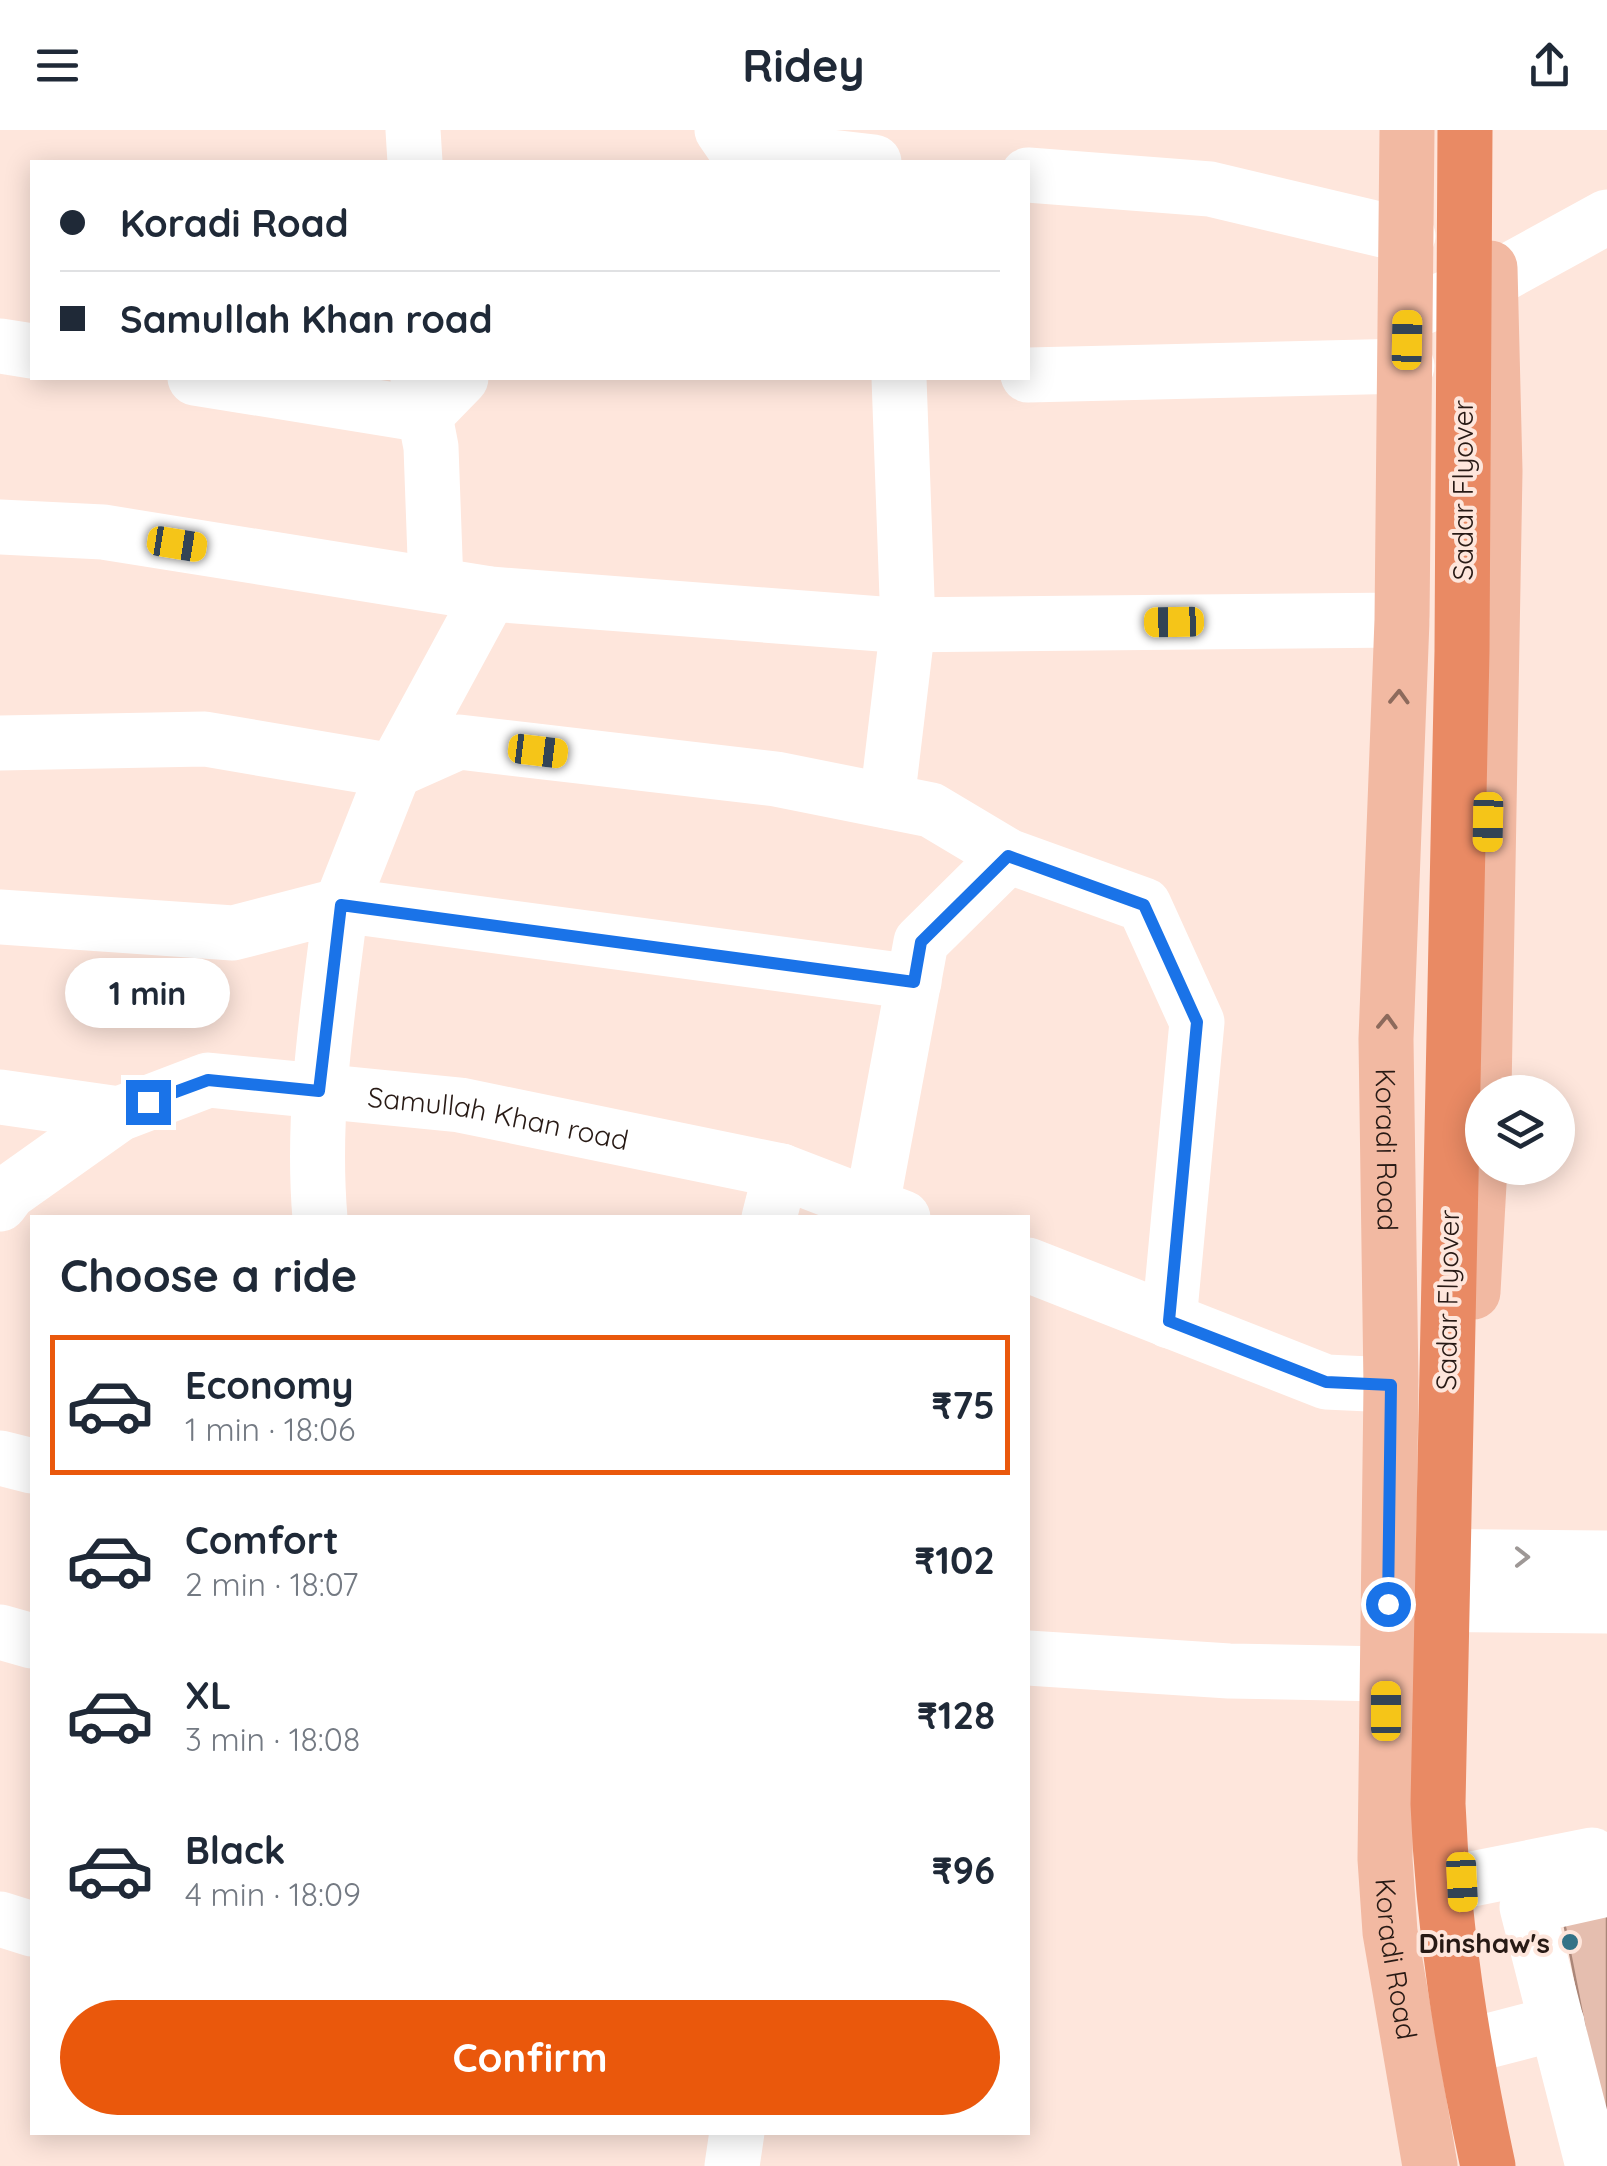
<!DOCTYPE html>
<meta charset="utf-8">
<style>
:root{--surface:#fff;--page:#f6f6f7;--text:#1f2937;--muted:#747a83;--line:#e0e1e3;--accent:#ea580c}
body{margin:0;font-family:Quicksand,sans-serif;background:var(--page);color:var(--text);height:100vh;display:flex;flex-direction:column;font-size:38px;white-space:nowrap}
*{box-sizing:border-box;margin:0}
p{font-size:32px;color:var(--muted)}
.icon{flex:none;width:55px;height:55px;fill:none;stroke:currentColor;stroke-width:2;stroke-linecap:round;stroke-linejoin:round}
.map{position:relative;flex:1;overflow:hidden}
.panel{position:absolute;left:30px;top:1085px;width:1000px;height:920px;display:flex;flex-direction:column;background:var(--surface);border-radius:0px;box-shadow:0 5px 25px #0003}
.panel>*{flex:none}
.hud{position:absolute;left:30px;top:30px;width:1000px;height:220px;border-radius:0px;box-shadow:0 5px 25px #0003;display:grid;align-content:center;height:220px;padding:0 30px;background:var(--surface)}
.controls{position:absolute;left:1465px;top:945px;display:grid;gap:20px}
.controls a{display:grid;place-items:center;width:110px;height:110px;border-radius:50%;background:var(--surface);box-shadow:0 5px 25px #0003;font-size:50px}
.end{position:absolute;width:45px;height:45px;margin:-22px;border:12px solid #1a73e8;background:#fff;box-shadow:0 0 0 5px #fff}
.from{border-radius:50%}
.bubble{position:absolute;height:70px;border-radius:35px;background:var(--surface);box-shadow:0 5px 25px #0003;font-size:32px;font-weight:800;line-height:70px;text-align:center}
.car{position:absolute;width:30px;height:60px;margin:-30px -15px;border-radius:12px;box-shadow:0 0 8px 2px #0007;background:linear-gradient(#f5c518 24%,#345 0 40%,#f5c518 0 76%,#345 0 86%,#f5c518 0)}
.hud b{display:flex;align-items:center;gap:35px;height:95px;font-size:38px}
.hud b+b{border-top:2px solid var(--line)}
.hud i{width:25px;height:25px;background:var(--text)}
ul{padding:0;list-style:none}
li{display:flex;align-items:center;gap:30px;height:140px;margin:0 20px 15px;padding:0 10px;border:5px solid transparent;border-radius:0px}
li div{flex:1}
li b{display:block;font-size:38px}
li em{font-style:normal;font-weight:800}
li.current{border-color:var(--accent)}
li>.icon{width:90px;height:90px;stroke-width:1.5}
h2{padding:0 30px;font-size:45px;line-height:120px}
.primary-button{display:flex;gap:20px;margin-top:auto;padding:20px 30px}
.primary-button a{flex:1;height:115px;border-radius:60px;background:var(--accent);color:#fff;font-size:40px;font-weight:800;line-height:115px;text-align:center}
header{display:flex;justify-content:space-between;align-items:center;height:130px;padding:0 30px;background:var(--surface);font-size:45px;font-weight:800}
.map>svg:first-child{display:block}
.building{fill:#e5beaf;stroke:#aa8678;stroke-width:2.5}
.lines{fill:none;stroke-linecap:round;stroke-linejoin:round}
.minor{stroke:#fff;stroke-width:55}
.major{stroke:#f2b9a2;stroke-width:55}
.highway{stroke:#e98a64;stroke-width:55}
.oneway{stroke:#8d6a5c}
.oneway2{stroke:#9e9896}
.route{stroke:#1a73e8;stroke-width:12}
.poi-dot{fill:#337287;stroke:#fee6dc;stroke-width:4}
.labels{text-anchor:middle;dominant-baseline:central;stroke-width:8;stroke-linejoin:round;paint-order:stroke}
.street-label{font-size:28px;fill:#281a15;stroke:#fee6dc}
.poi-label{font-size:28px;font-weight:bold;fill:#281a15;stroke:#fee6dc;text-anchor:end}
</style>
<header><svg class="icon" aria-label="menu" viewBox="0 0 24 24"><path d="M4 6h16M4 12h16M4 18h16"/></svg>Ridey<svg class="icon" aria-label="share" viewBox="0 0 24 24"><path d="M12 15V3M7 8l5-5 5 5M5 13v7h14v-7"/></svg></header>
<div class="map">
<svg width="1607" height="2036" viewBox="0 0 1607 2036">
<rect width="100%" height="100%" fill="#fee6dc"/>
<polygon class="building" points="1607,1766 1607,2011 1561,1777"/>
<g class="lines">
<g class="minor">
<polyline points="413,0 415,32"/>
<polyline points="722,0 733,16 874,32"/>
<polyline points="1028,45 1210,59 1408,106"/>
<polyline points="1408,183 1490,151 1607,87"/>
<polyline points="0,216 32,221"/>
<polyline points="1028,245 1407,236"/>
<polyline points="195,248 425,285 461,248"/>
<polyline points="418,250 431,317 436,455"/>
<polyline points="0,397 103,402 490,464 894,495 1402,490"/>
<polyline points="490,464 394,641 459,612 776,649 931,680 1008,726 1144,775 1197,892 1169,1191"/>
<polyline points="0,613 205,609 394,641 341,775 914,852"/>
<polyline points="887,671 908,495 899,248"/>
<path d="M0 787 233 803 341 775C328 879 311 983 320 1088"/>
<polyline points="0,967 119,984"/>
<path id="s1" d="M0 1074 9 1062 119 984 208 950 460 975 781 1041 903 1088"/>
<polyline points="872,1075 921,812 1008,726"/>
<polyline points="769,1088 781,1041"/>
<polyline points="1028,1135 1326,1252 1391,1255"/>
<polyline points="0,1328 32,1336"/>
<polyline points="1397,1426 1607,1428"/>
<polyline points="1395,1474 1607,1476"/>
<polyline points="0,1502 32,1511"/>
<polyline points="1028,1528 1229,1541 1386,1544"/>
<polyline points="1462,1751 1592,1725"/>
<polyline points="0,1789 32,1799"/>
<polyline points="1484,1912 1557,1893"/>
<polyline points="732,2036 737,2002"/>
<polyline points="1593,2036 1527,1777 1607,1759"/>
</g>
<g class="major">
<path id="s2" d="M1407 0 1402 490 1386 909 1391 1255 1385 1729 1390 1802 1430 2036"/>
<polyline points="1484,962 1495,341 1490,138"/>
<polyline points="1473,1162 1482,1000"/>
</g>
<path class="highway" d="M1465 0 1462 521 1438 1674C1443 1798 1462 1915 1488 2036"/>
</g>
<defs><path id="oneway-chevron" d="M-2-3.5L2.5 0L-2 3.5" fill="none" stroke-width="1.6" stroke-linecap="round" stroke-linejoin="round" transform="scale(2.5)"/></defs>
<g class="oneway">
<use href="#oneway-chevron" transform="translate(1399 567) rotate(-88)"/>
<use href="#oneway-chevron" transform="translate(1387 892) rotate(-88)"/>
</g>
<use class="oneway2" href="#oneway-chevron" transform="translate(1522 1427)"/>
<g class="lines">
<polyline class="route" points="148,972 208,950 319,961 341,775 914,852 921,812 1008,726 1144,775 1197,892 1169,1191 1326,1252 1391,1255 1388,1474"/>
</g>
<circle class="poi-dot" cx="1570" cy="1812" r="10"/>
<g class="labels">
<g class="street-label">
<text transform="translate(1462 360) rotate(-90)">Sadar Flyover</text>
<text stroke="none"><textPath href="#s1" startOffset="538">Samullah Khan road</textPath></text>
<text stroke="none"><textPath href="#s2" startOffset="1020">Koradi Road</textPath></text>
<text transform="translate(1447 1170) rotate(-89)">Sadar Flyover</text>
<text stroke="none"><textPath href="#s2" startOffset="1830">Koradi Road</textPath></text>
</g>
<g class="poi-label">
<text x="1550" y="1812">Dinshaw's</text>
</g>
</g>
</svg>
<div class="controls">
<a><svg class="icon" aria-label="layers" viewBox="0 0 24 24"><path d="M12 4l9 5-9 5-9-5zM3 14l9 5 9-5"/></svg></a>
</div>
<i class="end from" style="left:1388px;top:1474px"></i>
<i class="end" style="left:148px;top:972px"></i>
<div class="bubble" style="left:65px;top:828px;width:165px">1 min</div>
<i class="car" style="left:1407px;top:210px;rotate:1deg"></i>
<i class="car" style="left:177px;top:414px;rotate:99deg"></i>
<i class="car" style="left:1174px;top:492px;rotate:269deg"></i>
<i class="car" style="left:538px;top:621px;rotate:97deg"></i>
<i class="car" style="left:1488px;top:692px;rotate:181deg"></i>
<i class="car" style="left:1386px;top:1581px;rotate:0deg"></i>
<i class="car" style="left:1462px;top:1752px;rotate:177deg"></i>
<div class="hud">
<b><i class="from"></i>Koradi Road</b>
<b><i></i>Samullah Khan road</b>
</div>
<section class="panel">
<h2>Choose a ride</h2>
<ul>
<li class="current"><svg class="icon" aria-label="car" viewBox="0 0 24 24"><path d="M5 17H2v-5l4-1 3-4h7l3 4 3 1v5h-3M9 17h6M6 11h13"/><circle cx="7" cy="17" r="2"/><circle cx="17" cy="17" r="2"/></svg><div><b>Economy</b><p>1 min · 18:06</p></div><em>₹75</em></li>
<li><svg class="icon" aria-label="car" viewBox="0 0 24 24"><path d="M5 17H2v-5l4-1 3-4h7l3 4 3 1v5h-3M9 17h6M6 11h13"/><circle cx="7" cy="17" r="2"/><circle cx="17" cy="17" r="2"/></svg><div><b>Comfort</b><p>2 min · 18:07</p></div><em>₹102</em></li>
<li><svg class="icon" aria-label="car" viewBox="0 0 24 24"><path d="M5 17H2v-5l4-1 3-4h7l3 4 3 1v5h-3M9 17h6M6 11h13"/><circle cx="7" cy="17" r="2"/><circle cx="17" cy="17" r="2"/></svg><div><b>XL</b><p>3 min · 18:08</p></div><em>₹128</em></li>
<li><svg class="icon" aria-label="car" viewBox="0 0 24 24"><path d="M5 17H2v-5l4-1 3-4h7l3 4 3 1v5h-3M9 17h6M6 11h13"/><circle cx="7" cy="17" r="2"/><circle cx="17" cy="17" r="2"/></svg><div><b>Black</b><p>4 min · 18:09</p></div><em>₹96</em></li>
</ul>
<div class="primary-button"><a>Confirm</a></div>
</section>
</div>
